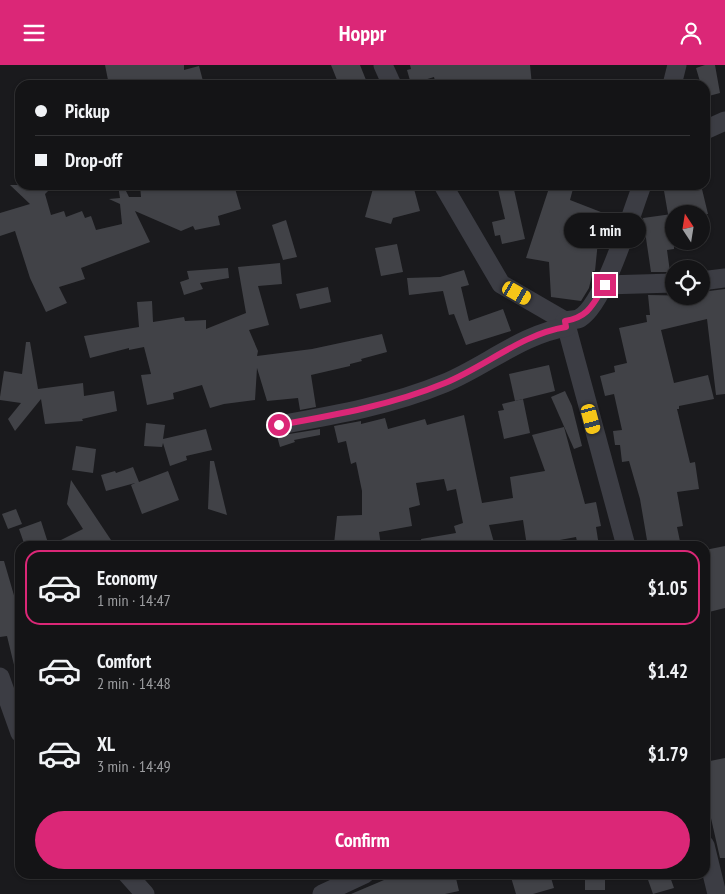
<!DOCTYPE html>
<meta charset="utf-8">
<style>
:root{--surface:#141416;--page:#1d1d1f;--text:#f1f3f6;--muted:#9d9ea1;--line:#333335;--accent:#db2777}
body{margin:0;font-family:"PT Sans Narrow",sans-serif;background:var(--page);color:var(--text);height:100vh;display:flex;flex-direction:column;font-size:19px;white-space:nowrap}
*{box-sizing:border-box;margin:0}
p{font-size:16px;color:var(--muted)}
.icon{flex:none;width:28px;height:28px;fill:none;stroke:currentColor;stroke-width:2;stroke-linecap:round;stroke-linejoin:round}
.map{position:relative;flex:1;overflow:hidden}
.details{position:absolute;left:15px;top:476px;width:695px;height:338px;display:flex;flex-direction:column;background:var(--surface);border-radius:15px;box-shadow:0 1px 4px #0004,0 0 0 1px var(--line)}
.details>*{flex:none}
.guide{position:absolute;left:15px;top:15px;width:695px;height:110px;border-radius:15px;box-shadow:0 1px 4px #0004,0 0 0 1px var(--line);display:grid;align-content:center;height:110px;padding:0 20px;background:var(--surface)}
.needle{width:32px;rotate:348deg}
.tools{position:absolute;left:665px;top:140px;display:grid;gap:10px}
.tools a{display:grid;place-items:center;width:45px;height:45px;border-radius:50%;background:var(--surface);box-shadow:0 1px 4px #0004,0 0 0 1px var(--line);font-size:25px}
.end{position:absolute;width:22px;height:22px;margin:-11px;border:6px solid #db2777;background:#fff;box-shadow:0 0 0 2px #fff}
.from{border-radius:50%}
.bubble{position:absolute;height:35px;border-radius:18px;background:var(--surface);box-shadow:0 1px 4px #0004,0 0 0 1px var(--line);font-size:16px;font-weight:600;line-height:35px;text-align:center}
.car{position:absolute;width:15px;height:30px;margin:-15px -8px;border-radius:6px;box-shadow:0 0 4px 1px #0007;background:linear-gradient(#f5c518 24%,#345 0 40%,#f5c518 0 76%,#345 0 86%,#f5c518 0)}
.guide b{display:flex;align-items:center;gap:18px;height:48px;font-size:19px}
.guide b+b{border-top:1px solid var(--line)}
.guide i{width:12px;height:12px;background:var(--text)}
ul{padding:9px 0 0;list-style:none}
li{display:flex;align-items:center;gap:15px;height:75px;margin:0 10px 8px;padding:0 10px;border:2px solid transparent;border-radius:15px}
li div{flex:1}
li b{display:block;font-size:19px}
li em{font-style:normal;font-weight:600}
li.active{border-color:var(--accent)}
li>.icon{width:45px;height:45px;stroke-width:1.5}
.cta{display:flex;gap:10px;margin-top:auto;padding:10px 20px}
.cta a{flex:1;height:58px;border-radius:30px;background:var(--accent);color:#fff;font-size:20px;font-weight:600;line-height:58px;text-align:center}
header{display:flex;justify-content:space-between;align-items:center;height:65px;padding:0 20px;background:var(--accent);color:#fff;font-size:22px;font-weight:600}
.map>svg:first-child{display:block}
.building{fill:#414247}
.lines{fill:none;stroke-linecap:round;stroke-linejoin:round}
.minor{stroke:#3c3d44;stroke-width:19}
.route{stroke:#db2777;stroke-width:6}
</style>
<header><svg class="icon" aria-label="menu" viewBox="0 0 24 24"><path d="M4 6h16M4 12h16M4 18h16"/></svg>Hoppr<svg class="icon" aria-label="person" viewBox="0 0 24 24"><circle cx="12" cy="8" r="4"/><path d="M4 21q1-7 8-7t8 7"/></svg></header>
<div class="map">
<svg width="725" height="829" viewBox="0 0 725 829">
<rect width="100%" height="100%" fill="#1a1a1d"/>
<g class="building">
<polygon points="105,0 184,0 184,5 199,1 203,16 188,20 109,20"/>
<polygon points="331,0 360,0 368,20 339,20"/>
<polygon points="410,0 530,0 532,20 436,20 434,12 411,19 407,5 411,4"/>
<polygon points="705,0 715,0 720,28 705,32 705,20 701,20 696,3"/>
<polygon points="10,120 54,120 45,129 51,150 64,146 66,152 82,146 85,153 91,151 96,165 122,159 120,139 109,134 120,133 118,120 123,120 129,132 141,132 140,120 234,120 241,144 218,151 220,160 195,165 193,161 181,166 135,146 150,177 81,203 85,214 59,222 67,238 46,247 30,213 15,166 0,171 0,148 30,139"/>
<polygon points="374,120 413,120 420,146 393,153 391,159 365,152"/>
<polygon points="497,120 513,120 525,174 502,179 500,170 495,171 492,157 505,154"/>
<polygon points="550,120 574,120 570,135 606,149 599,166 595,206 593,206 589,223 581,236 551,232 549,197 526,193"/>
<polygon points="663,120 701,120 708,149 674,149 674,184 667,185 670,207 651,207 643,153 672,149 668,149"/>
<polygon points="286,155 297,192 283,195 272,160"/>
<polygon points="397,179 403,207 381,211 375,183"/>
<polygon points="280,198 282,219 258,221 269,260 249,265 258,286 257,291 312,284 382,269 387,287 361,294 362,296 350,299 350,301 311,310 316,342 300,345 298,333 267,336 257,303 255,335 224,339 210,343 202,320 173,328 174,334 147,340 141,310 151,309 144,282 129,285 129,283 90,293 84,271 139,262 137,237 152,236 153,257 184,252 185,256 206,255 206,264 246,248 238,202"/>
<polygon points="228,203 229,213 200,218 203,224 184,230 180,217 189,214 187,206"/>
<polygon points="464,205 469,220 461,222 469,256 503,244 511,266 466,280 454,249 449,250 443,226 409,230 407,213 440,212"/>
<polygon points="328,222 331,237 300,244 296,229"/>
<polygon points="725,224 725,329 716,330 707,254 661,265 674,318 708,310 714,334 679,341 679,344 677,344 690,398 695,397 699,424 677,427 683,461 677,462 681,481 648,481 640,434 629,396 622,397 620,380 615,380 613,366 622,365 614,329 605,331 600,311 615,307 614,301 627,298 619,263 647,257 646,250 650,250 648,230 701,231 701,227"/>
<polygon points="26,277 30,277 38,324 83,318 84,331 114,326 117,346 82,354 83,356 45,359 41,334 15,366 8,354 21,338 0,335 0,332 4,306 22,309"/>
<polygon points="549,300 555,326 515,336 509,309"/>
<polygon points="565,326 572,341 582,381 574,384 551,332"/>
<polygon points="523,334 530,368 504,374 498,346 504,345 502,339"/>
<polygon points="464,350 482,438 513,433 510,412 545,406 532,370 564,362 585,439 596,437 601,461 596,462 599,481 578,481 576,472 549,477 549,481 527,481 523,455 489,460 495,481 422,481 421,474 456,468 454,461 463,458 456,424 447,426 444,414 416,418 420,440 409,443 412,461 379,467 381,481 334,479 337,451 362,450 362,426 356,397 351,399 346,376 338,378 334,361 361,356 361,359 385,353 388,364 425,354 427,360"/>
<polygon points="146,358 165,360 163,374 206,364 212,385 186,391 187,395 170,401 163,378 162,382 144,381"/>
<polygon points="320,364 320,370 294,375 295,377 280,382 277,371"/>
<polygon points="76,381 96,384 93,408 72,405"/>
<polygon points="210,396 214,396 227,450 208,444"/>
<polygon points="133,402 139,417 168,406 179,435 142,449 131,420 135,418 106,426 101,410 115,406 116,408"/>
<polygon points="71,415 115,481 25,481 19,464 41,456 49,481 83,464 67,439"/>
<polygon points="16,444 22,459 8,464 2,449"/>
<polygon points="725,481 725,543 705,548 705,485"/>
<polygon points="0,496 4,496 20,551 20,603 15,604 7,571 0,572"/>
<polygon points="725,693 725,793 720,793 708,740 705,741 705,697"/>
<polygon points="382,809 455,809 459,826 445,829 351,829 384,815"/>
<polygon points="510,809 550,809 554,823 533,829 516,829"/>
<rect x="585" y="809" width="20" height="16"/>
<polygon points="657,809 669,809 674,823 653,829 647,812"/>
</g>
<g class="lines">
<g class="minor">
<polyline points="383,0 392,20"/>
<polyline points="672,20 677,0"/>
<polyline points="705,65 725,56"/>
<polyline points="443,120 501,219 565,256 626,481"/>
<polyline points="701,216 725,213"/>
<polyline points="605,220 674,218"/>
<path d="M565 256C570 255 577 255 580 253 605 238 631 149 642 120"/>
<path d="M279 360C335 350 392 340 445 318 486 301 522 269 567 262"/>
<polyline points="0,612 20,668"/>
<polyline points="705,780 717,829"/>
<polyline points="127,809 145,829"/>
<polyline points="322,829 365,809"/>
</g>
</g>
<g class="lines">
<path class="route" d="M279 360C335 350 392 340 445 318 486 301 522 269 566 262L565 256C589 252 593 239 605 220"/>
</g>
</svg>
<div class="tools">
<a><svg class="needle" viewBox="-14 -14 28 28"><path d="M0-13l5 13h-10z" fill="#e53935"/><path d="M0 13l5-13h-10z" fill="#9d9ea1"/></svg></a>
<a><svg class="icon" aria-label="locate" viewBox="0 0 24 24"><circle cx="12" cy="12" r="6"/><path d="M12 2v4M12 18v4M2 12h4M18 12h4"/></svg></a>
</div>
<i class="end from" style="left:279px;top:360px"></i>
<i class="end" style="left:605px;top:220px"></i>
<div class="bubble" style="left:564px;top:148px;width:82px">1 min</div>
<i class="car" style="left:517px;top:228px;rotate:120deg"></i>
<i class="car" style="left:591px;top:354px;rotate:165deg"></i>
<div class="guide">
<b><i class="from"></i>Pickup</b>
<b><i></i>Drop-off</b>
</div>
<section class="details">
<ul>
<li class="active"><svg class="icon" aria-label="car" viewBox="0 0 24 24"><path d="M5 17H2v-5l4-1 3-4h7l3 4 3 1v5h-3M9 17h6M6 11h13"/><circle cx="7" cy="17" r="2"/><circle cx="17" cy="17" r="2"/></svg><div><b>Economy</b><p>1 min · 14:47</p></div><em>$1.05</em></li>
<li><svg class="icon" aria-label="car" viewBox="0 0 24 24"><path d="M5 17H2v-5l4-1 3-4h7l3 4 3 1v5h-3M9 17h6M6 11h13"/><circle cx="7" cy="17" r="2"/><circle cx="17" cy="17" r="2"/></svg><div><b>Comfort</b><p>2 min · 14:48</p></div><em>$1.42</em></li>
<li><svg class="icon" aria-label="car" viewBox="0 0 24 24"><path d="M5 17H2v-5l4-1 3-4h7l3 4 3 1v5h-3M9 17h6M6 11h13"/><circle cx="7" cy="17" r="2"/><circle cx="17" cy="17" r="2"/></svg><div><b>XL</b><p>3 min · 14:49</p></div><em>$1.79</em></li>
</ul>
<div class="cta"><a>Confirm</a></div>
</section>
</div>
